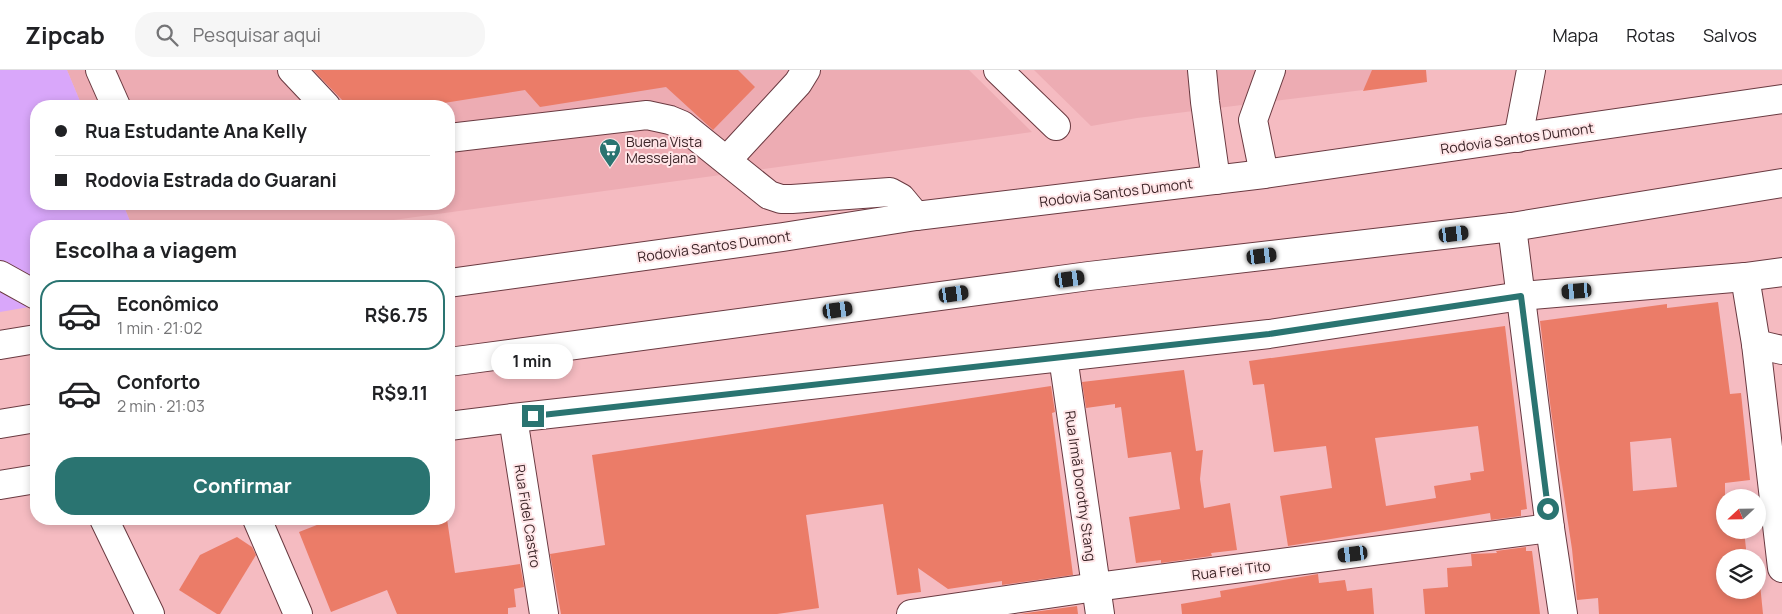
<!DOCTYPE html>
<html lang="pt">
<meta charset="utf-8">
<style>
:root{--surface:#fff;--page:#f6f6f6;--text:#202124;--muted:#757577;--line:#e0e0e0;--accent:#2a7471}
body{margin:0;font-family:Manrope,sans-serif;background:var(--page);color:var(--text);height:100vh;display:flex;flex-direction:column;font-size:19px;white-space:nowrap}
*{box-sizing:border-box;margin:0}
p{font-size:16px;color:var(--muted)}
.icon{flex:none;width:28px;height:28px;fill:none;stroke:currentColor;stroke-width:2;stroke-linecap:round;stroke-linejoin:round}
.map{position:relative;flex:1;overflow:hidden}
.side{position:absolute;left:30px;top:150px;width:425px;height:305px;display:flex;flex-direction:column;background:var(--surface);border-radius:20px;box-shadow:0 2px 8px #0003}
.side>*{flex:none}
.top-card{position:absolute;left:30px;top:30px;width:425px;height:110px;border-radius:20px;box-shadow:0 2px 8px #0003;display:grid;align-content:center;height:110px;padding:0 25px;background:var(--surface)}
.needle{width:32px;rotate:248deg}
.buttons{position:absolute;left:1716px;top:419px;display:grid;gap:10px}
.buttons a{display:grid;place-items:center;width:50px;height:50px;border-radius:50%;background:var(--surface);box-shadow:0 2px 8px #0003;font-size:25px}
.end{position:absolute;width:22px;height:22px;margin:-11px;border:6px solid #2a7471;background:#fff;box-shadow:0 0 0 2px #fff}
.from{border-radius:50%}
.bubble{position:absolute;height:35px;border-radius:18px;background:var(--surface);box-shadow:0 2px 8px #0003;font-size:16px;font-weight:700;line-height:35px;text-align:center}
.car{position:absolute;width:15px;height:30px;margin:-15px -8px;border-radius:6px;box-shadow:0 0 4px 1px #0007;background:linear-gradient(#222 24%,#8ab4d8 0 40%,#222 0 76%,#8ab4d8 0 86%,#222 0)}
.top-card b{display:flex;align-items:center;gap:18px;height:48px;font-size:19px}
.top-card b+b{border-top:1px solid var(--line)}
.top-card i{width:12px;height:12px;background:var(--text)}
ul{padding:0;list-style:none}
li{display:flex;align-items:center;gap:15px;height:70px;margin:0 10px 8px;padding:0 15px;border:2px solid transparent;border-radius:20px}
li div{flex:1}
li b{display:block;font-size:19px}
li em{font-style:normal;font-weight:700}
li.active{border-color:var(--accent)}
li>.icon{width:45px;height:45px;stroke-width:1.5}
h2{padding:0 25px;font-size:22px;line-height:60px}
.cta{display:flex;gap:10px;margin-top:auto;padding:10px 25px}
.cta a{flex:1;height:58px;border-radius:20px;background:var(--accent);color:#fff;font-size:20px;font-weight:700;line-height:58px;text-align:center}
header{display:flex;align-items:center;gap:30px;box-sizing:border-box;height:70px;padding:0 25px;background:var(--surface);border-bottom:1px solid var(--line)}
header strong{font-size:24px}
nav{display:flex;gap:28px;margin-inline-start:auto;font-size:18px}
.search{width:350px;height:45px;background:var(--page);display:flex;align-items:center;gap:12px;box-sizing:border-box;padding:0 18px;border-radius:20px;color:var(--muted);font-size:19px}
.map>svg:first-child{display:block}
.built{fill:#edacb3}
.green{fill:#d9a7fa}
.building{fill:#eb7c68;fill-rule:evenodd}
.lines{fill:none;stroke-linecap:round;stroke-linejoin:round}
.minor-casing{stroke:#6a3a41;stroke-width:30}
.highway-casing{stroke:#6a3a41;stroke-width:30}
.minor{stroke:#fff;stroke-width:28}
.highway{stroke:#fff;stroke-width:28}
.route{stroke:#2a7471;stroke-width:6}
.labels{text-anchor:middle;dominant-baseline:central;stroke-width:4;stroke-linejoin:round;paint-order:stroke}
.street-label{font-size:14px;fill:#3c2528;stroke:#ffe6e8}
.poi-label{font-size:14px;fill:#3c2528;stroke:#ffe6e8;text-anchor:start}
</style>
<header>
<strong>Zipcab</strong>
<div class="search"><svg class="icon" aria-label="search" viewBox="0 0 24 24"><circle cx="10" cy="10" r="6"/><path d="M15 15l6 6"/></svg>Pesquisar aqui</div>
<nav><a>Mapa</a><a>Rotas</a><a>Salvos</a></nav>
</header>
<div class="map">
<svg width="1782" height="544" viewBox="0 0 1782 544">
<rect width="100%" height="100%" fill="#f5bbc1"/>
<g class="built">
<polygon points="67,0 969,0 1032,62 350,156 132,156 123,134 449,134 449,36 82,36"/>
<polygon points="1034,0 1383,0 1363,20 1137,48 1091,56"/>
</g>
<g class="green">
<polygon points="0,0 67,0 82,36 36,36 36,134 123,134 132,156 36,156 36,211 0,193"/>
<polygon points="0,219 29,237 0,242"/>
</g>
<g class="building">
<polygon points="313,0 738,0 755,17 713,60 666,17 540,37 525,20 425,36 348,36"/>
<polygon points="1372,0 1426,0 1427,12 1363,21"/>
<path d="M1718 232 1730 324 1741 323 1750 410 1725 413V460H1744L1747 488H1725V520H1758V514H1760L1763 544H1599L1598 528 1577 530 1572 479 1551 341 1540 251 1667 234V238ZM1671 368 1677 417 1633 421 1630 372Z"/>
<path d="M1505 256 1527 439 1521 440V446L1491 450 1490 443 1288 476 1280 426 1332 418 1326 376 1274 382 1264 314 1253 315 1249 291ZM1478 356 1484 401 1470 403 1471 410 1434 416 1436 428 1386 436 1375 368Z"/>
<polygon points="1184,300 1196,381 1203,380 1200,409 1204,438 1230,433 1237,480 1211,483 1212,486 1161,493 1161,490 1136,493 1129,447 1180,439 1171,382 1128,388 1121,337 1115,338 1115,334 1086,338 1082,312"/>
<polygon points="1051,316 1055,342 1052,343 1073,505 1002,515 1002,511 948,519 918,498 921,522 897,525 883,434 806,445 819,538 777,544 561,544 550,484 605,475 592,385"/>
<polygon points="332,449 447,449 455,503 520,494 524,517 514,519 516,537 508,538 508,544 397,544 387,520 331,542 299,462"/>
<polygon points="237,467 252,477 256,485 220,544 217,544 179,520 200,485"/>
<polygon points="1526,477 1526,481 1532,481 1540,544 1425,544 1423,519 1448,517 1447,498 1472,496 1471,484 1497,483 1496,481"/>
<polygon points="1318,504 1319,513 1345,510 1347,521 1372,518 1374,544 1182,544 1181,534 1221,527 1220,521"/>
<polygon points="1077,536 1078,544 1019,544"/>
</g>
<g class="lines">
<g class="minor-casing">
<g id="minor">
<polyline points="100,0 116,36"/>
<polyline points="292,0 326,36"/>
<polyline points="998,0 1056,56"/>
<polyline points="1202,0 1205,32 1216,110"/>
<polyline points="449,68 647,45 670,50 682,55 769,125 781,129 792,129 890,122 901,128 916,146"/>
<polyline points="1518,68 1531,0"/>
<polyline points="727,90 798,13 806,0"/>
<polyline points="1264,104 1253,50 1271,0"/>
<polyline points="1512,157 1550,458 1563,544"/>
<polyline points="1745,207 1756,274 1782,498"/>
<polyline points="1756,274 1782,280"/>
<polyline points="1063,287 1100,544"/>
<polyline points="513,348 544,544"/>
<polyline points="449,356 513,348 1269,264 1521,226 1745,207 1782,202"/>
<polyline points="0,415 36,409"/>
<polyline points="104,449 150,544"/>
<polyline points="257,449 298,544"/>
<polyline points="911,544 1096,517 1550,458"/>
</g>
</g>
<g class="highway-casing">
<g id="highway">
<polyline points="0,205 36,225"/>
<polyline points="449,213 783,167 916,146 1264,104 1782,29"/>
<polyline points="0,275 36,269"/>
<polyline points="449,292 1089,206 1512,157 1782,113"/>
<polyline points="0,354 36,348"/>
</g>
</g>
<use href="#minor" class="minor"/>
<use href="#highway" class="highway"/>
</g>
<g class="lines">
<polyline class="route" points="533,346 1269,264 1521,226 1548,439"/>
</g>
<defs>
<g id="supermarket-pin" transform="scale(1.125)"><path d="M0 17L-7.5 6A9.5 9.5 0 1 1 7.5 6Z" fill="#2a7471" stroke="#ffe6e8"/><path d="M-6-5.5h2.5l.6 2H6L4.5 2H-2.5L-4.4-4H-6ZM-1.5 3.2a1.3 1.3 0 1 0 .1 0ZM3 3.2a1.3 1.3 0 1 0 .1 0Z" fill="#fff"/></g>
</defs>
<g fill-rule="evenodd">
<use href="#supermarket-pin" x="610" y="79"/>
</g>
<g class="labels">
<g class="street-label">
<text transform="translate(1517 68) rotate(-8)">Rodovia Santos Dumont</text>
<text transform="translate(1116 122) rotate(-7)">Rodovia Santos Dumont</text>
<text transform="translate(714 176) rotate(-8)">Rodovia Santos Dumont</text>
<text transform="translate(1081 416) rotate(82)">Rua Irmã Dorothy Stang</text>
<text transform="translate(528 446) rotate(81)">Rua Fidel Castro</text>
<text transform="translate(1231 500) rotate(-7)">Rua Frei Tito</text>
</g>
<g class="poi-label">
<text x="626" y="71">Buena Vista<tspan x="626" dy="16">Messejana</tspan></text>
</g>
</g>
</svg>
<div class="buttons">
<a><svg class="needle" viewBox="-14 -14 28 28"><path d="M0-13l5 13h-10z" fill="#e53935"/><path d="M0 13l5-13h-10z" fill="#757577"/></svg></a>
<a><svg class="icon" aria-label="layers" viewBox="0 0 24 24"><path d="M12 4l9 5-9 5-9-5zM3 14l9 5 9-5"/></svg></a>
</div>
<i class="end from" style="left:1548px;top:439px"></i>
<i class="end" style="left:533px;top:346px"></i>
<div class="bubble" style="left:491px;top:274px;width:82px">1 min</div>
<i class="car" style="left:1454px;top:164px;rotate:83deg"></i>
<i class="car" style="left:1262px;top:186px;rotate:83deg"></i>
<i class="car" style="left:1070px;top:209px;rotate:82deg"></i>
<i class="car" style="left:1577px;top:221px;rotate:265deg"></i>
<i class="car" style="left:954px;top:224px;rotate:82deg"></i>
<i class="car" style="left:838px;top:240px;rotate:82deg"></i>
<i class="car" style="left:1353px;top:484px;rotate:263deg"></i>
<div class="top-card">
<b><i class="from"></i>Rua Estudante Ana Kelly</b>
<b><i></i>Rodovia Estrada do Guarani</b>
</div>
<section class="side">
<h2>Escolha a viagem</h2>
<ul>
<li class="active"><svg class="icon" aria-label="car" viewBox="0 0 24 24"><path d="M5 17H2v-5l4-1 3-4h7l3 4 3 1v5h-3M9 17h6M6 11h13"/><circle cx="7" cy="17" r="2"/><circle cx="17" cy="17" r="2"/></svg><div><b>Econômico</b><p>1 min · 21:02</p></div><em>R$6.75</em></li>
<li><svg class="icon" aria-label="car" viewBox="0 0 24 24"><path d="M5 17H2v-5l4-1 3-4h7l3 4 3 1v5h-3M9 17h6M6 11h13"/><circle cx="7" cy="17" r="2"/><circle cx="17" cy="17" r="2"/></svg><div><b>Conforto</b><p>2 min · 21:03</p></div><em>R$9.11</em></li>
</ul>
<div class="cta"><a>Confirmar</a></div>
</section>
</div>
